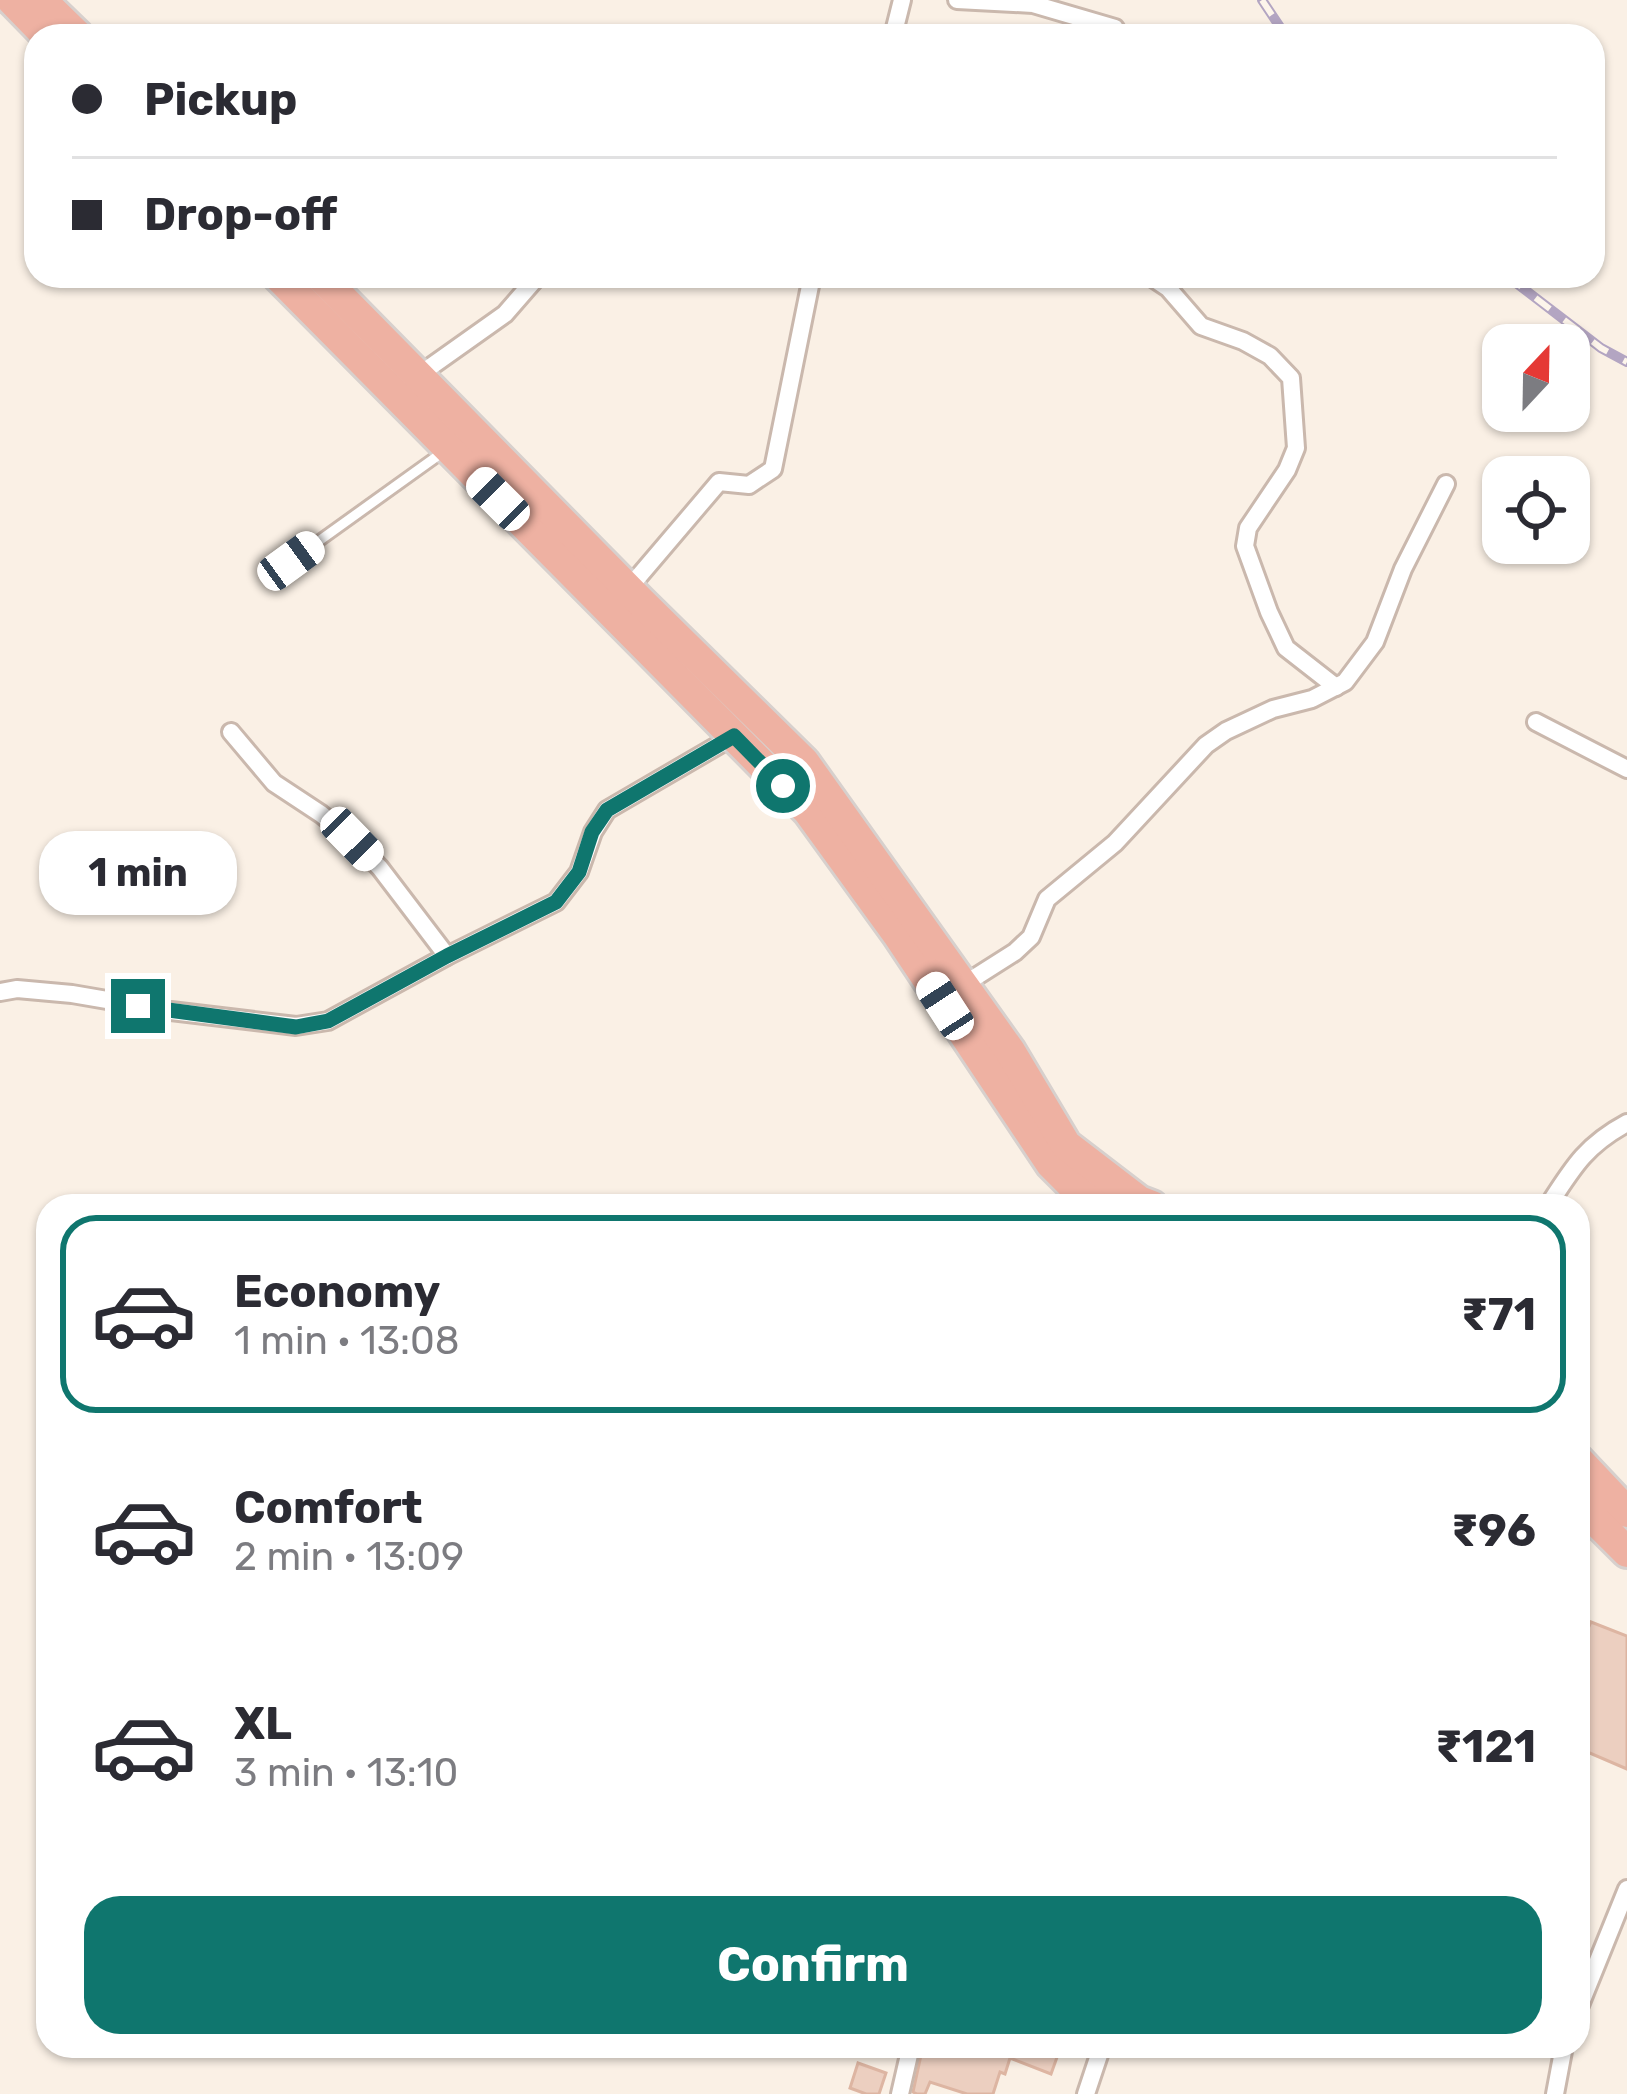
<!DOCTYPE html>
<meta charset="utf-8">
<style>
:root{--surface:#fff;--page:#f7f7f7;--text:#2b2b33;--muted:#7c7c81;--line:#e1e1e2;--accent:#0f766e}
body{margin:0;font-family:Rubik,sans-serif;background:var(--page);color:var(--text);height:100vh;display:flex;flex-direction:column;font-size:45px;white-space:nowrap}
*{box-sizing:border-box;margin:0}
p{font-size:39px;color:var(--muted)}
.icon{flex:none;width:66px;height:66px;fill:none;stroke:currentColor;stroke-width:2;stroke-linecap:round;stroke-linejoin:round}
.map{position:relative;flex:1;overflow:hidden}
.sheet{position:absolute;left:36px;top:1194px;width:1554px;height:864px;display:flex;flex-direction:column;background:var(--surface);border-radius:36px;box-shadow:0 3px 9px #0004}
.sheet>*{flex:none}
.top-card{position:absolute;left:24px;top:24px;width:1581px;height:264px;border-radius:36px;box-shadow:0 3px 9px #0004;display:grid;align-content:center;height:264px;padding:0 48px;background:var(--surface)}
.needle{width:78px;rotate:22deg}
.buttons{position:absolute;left:1482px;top:324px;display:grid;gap:24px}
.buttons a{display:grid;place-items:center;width:108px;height:108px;border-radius:24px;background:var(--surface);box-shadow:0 3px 9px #0004;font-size:60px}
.end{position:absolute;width:54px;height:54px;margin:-27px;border:15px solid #0f766e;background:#fff;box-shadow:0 0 0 6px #fff}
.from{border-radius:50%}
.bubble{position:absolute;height:84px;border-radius:36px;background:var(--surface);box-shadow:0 3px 9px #0004;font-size:39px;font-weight:700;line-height:84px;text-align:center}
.car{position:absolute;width:36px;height:72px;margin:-36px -18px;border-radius:15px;box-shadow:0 0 9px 3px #0007;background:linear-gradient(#fff 24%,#345 0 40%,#fff 0 76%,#345 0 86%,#fff 0)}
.top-card b{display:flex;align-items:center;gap:42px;height:114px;font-size:45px}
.top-card b+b{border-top:3px solid var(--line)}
.top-card i{width:30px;height:30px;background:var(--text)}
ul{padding:21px 0 0;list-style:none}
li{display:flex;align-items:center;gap:36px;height:198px;margin:0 24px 18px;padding:0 24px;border:6px solid transparent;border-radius:36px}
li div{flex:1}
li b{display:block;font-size:45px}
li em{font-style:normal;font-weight:700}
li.on{border-color:var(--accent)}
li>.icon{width:108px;height:108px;stroke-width:1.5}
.cta{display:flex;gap:24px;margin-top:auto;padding:24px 48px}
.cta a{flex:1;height:138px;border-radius:36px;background:var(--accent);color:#fff;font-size:48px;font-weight:700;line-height:138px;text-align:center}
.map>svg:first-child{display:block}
.building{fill:#eccfc0;stroke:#ddb5a2;stroke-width:3}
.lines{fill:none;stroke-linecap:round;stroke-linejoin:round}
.lane-casing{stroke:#cab8ad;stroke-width:15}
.street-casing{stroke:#cab8ad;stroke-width:22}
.highway-casing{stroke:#d7d0cd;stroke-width:36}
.lane{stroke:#fff;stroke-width:9}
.street{stroke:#fff;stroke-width:16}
.highway{stroke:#eeb1a2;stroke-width:30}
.rail-casing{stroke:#b3a5c2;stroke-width:10}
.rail{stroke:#fdf5eb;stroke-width:6;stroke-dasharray:18;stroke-linecap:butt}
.route{stroke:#0f766e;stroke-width:15}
</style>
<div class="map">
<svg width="1627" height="2094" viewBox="0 0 1627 2094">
<rect width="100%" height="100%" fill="#faf0e5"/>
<g class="building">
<polygon points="1591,1622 1627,1636 1627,1769 1578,1748 1578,1651"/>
<polygon points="923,2046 1061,2046 1051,2074 1010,2058 1005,2074 1000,2072 993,2094 967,2094 930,2082 925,2094 917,2094 913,2092"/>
<polygon points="858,2063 886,2073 879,2094 866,2094 850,2088"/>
</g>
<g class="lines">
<g class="lane-casing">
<polyline id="lane" points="291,561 443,452"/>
</g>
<g class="street-casing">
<g id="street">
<polyline points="957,0 1033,4 1115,28 1119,36"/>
<polyline points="893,36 902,0"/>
<polyline points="1150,276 1168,288 1201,326 1243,341 1270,356 1291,378 1296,448 1287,470 1248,528 1245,546 1269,612 1286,648 1336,687"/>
<polyline points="419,375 505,314 538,276"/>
<polyline points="628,589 719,482 749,485 773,469 812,276"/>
<polyline points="1536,722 1627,769"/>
<polyline points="231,732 274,783 321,814 352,839 380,868 447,956"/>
<polyline points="963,985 1015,952 1031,937 1047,899 1115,843 1206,745 1226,731 1273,709 1312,699 1345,682 1375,642 1403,569 1446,484"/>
<polyline points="0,992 17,989 72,994 171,1011 296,1026 328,1021 447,956 556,902 579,872 593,832 607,810 734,736"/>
<path d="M1548 1206C1573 1167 1586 1145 1627 1123"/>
<polyline points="1578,2010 1627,1889"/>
<polyline points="900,2094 911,2046"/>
<polyline points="1086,2094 1102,2046"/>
<polyline points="1555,2094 1564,2046"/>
</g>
</g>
<g class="highway-casing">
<g id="highway">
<polyline points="12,0 47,36"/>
<polyline points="41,0 78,36"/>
<polyline points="278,276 808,811 898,935 1051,1164 1081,1194 1099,1206"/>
<polyline points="320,276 641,602 804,762 1010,1051 1066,1145 1139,1201 1152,1206"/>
<polyline points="1578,1460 1627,1512"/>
<polyline points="1578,1503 1627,1552"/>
</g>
</g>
<use href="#lane" class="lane"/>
<use href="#street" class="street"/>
<use href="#highway" class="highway"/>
<g class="rail-casing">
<g id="rail">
<polyline points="1262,0 1286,36"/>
<polyline points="1507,276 1601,348 1627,362"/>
</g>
</g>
<use href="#rail" class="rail"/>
</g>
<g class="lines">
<polyline class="route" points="138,1006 296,1027 328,1021 447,956 556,902 579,872 592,832 607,810 734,736 783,786"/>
</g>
</svg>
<div class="buttons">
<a><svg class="needle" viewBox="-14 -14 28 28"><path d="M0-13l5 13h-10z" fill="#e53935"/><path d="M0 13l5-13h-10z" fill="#7c7c81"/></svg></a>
<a><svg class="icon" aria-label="locate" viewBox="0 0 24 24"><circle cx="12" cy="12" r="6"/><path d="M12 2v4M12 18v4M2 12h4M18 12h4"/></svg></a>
</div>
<i class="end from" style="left:783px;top:786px"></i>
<i class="end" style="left:138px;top:1006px"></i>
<div class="bubble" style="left:39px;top:831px;width:198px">1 min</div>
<i class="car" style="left:498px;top:499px;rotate:315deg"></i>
<i class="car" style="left:291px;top:561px;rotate:54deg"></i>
<i class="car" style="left:352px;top:839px;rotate:136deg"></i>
<i class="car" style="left:945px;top:1006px;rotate:327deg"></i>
<div class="top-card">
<b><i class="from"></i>Pickup</b>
<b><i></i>Drop-off</b>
</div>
<section class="sheet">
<ul>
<li class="on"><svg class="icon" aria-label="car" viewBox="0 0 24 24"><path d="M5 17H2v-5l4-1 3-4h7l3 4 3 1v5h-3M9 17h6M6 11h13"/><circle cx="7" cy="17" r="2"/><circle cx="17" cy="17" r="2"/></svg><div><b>Economy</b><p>1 min · 13:08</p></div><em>₹71</em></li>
<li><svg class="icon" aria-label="car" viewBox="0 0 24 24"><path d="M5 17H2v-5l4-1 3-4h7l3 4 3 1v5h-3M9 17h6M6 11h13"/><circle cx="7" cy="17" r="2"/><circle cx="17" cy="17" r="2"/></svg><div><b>Comfort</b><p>2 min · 13:09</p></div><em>₹96</em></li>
<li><svg class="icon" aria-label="car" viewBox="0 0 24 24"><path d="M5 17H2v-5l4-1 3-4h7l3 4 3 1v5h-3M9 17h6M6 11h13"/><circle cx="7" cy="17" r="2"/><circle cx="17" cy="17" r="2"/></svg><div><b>XL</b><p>3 min · 13:10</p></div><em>₹121</em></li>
</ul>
<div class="cta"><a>Confirm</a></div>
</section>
</div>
